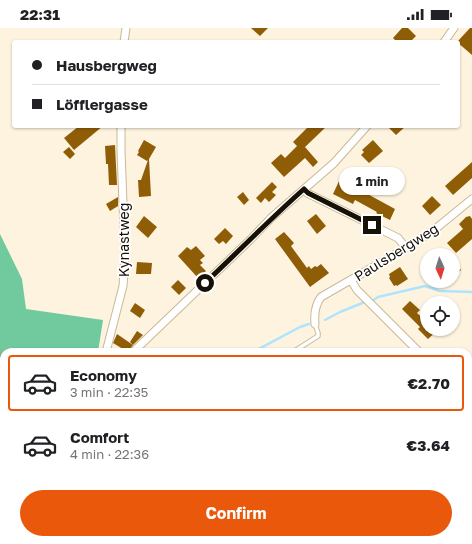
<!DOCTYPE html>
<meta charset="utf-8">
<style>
:root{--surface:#fff;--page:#f6f6f6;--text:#202124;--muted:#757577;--line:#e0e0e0;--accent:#ea580c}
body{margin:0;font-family:"Golos Text",sans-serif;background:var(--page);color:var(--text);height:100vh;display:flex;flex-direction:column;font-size:15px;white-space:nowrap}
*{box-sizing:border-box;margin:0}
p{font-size:13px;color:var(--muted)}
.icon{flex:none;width:22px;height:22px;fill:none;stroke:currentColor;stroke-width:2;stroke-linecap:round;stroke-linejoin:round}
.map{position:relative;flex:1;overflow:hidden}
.panel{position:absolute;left:0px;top:320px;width:472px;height:196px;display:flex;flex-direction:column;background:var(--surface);border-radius:12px 12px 0 0;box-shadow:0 1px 3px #0004}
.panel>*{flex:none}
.guide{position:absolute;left:12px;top:12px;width:448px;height:88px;border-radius:4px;box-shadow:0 1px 3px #0004;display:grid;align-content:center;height:88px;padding:0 20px;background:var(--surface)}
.needle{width:26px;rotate:176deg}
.fabs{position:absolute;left:420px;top:220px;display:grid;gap:8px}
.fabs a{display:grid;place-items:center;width:40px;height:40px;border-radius:50%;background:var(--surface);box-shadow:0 1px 3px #0004;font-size:20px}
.end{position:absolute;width:18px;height:18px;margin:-9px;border:5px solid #161005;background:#fff;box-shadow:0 0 0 2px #fff}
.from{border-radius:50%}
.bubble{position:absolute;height:28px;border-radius:14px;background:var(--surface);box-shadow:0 1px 3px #0004;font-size:13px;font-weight:700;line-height:28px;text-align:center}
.guide b{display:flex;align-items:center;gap:14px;height:38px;font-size:15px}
.guide b+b{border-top:1px solid var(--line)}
.guide i{width:10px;height:10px;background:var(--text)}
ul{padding:7px 0 0;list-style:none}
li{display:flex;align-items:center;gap:12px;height:56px;margin:0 8px 6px;padding:0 12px;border:2px solid transparent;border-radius:4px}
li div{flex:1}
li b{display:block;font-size:15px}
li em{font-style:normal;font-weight:700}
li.on{border-color:var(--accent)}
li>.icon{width:36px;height:36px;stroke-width:1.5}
.primary-button{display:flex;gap:8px;margin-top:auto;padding:8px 20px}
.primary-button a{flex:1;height:46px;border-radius:24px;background:var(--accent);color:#fff;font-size:16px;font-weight:700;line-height:46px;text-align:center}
.status{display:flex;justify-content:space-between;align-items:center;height:28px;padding:0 20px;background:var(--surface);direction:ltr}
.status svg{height:11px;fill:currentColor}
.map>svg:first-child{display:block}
.forest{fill:#70ca9d}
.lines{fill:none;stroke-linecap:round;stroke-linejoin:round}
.stream{stroke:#afe4ff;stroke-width:2.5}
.building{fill:#905d07}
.lane-casing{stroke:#c8b998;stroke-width:5.5}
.street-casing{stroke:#c8b998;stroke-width:9}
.path{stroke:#a8a08f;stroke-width:1.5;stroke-dasharray:2 3;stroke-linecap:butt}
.lane{stroke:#fff;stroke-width:3.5}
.street{stroke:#fff;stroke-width:7}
.route{stroke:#161005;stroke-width:5}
.labels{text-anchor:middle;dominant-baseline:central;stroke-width:3.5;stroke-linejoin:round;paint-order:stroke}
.street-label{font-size:14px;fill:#161005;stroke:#fff}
</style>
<div class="status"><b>22:31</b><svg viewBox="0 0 49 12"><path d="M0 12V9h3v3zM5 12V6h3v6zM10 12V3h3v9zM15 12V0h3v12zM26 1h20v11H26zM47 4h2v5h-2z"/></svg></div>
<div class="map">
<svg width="472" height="516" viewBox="0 0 472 516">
<rect width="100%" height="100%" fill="#fdf3df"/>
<polygon class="forest" points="0,206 22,251 26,281 103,292 98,324 4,324 4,444 0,448"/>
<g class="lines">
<g class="stream">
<polyline points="372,273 378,269 425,258 440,263 472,264"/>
<polyline points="325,292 340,284 365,274"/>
<polyline points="253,324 300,299 309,296"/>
<polyline points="0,492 4,488"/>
</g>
</g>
<g class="building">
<polygon points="251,0 268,0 260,8"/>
<polygon points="402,0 408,0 416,8 410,14 397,14 393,10"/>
<polygon points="470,0 472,0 472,27 457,14"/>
<polygon points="79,98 103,98 74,122 64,110"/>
<polygon points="309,98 327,98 305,119 318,134 313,139 305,130 284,149 271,135 281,126 285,130 297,118 293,114"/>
<polygon points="387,98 406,98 396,107"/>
<polygon points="144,112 156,119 149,131 151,168 139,169 138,152 141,152 148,132 147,133 137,127 139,124 138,123"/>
<polygon points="373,112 383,123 369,135 361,127 364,124 362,122"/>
<polygon points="115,117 117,157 109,157 108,136 106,136 105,118"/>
<polygon points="69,119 75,126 70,131 63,124"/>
<polygon points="472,134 472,150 453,167 445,158"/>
<polygon points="340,151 395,181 390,192 376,185 377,184 355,172 353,176 333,166"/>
<polygon points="272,154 277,159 272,164 276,167 269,174 265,170 261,175 256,170"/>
<polygon points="243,164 249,172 244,177 237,169"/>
<polygon points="432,168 441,177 430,187 422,178"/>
<polygon points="118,169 118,178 110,183 106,176"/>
<polygon points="316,186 326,198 317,206 307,193"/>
<polygon points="144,188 157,199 148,210 136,199"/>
<polygon points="470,188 472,191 472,211 456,225 447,215 463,201 459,196 466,189"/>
<polygon points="225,200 233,208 226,216 223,213 219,216 214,211"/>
<polygon points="284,204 294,215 291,218 307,240 309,238 311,241 315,238 317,239 321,236 329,245 310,259 275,211"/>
<polygon points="196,218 205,228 200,232 203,235 200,237 206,243 198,250 178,228 187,219 191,222"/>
<polygon points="453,233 461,242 453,250"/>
<polygon points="137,234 152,235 151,246 136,246"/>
<polygon points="400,239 408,251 397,258 396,257 394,258 389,250 390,249 389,246"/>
<polygon points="178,252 186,260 179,267 171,259"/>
<polygon points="410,273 420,282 417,285 426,293 427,292 427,301 439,301 428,311 418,301 420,299 402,281"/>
<polygon points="135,275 145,282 140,290 130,283"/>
<polygon points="137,303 143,307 133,317 130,314"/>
<polygon points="117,306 133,317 128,324 113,315"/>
</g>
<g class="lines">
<g class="lane-casing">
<polyline id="lane" points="293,324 318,308 318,305 315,296"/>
</g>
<g class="street-casing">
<g id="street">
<polyline points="124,14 126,0"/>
<polyline points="444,14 454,0"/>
<polyline points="304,161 307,165 398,210 406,220"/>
<polyline points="351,252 357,262 419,324"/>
<path d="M315 296C314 286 315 277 321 269L406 220 434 202 472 171"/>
<polyline points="106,324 123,258 125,228 121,123 121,98"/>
<polyline points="133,324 251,211 271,190 334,135 367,98"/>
<polyline points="468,375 472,380"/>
<polyline points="0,454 4,449"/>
</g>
</g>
<g class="path">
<polyline points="0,320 4,341"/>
<polyline points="4,382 1,390 3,402 4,404"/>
<polyline points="299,512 302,516"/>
<polyline points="312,512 315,516"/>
<polyline points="23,516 27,512"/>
<polyline points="135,516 136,512"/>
</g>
<use href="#lane" class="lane"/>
<use href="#street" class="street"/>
</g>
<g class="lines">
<path class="route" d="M205 255C238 224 270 191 304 161L308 165 372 197"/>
</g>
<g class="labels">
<g class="street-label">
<text transform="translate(123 212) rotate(-90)">Kynastweg</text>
<text transform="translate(396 224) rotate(-32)">Paulsbergweg</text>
</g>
</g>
</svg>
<div class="fabs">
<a><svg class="needle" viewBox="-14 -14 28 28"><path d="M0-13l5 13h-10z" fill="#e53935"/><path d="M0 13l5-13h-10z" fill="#757577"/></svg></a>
<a><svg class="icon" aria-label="locate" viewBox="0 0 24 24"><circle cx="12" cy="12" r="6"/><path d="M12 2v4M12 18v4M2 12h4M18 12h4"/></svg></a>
</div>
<i class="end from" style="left:205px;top:255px"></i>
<i class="end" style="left:372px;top:197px"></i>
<div class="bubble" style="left:339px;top:139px;width:66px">1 min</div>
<div class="guide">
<b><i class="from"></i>Hausbergweg</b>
<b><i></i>Löfflergasse</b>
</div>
<section class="panel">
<ul>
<li class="on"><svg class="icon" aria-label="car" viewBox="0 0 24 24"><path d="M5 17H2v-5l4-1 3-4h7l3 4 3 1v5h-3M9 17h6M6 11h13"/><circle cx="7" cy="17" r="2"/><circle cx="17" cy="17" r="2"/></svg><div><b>Economy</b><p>3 min · 22:35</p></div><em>€2.70</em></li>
<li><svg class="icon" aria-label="car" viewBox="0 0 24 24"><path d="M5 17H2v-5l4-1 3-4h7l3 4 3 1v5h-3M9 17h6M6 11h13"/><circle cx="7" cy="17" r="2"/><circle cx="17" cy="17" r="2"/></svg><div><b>Comfort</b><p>4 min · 22:36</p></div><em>€3.64</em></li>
</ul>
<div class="primary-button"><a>Confirm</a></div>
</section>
</div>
